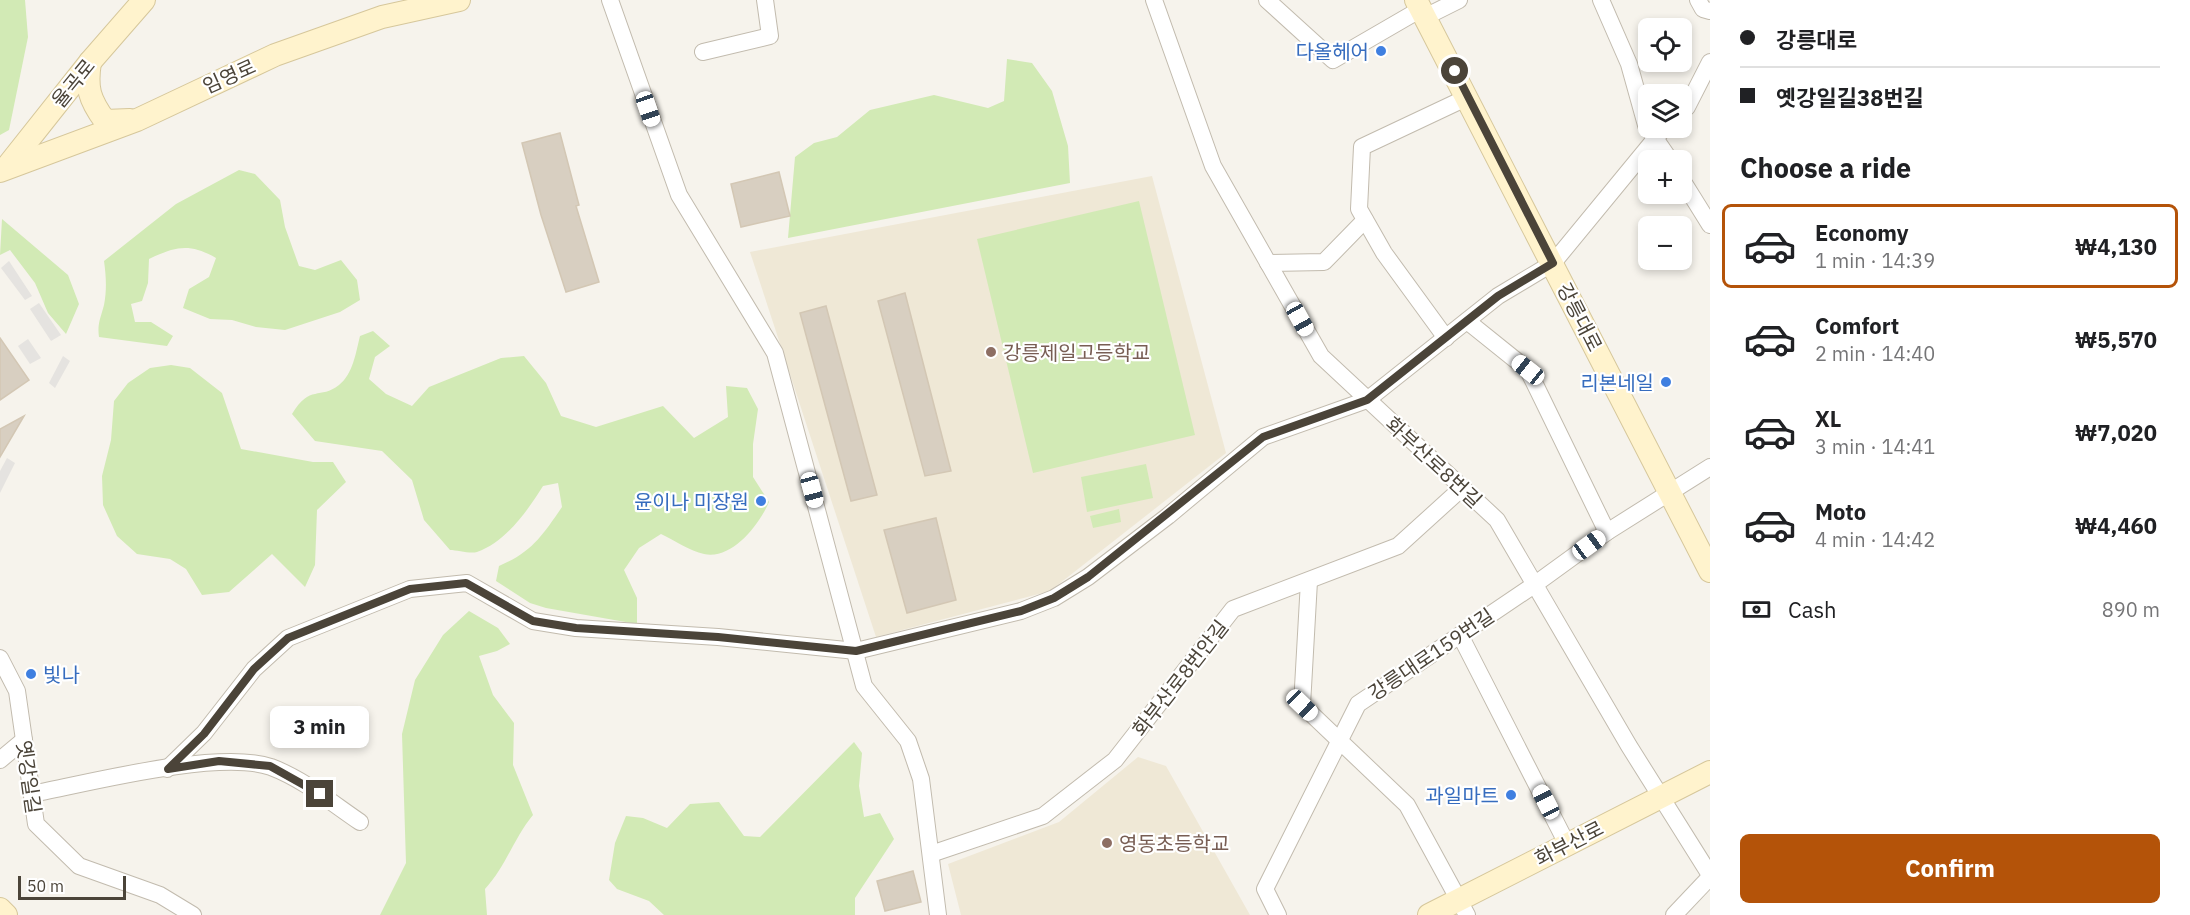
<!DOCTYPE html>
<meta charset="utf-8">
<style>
:root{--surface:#fff;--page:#f6f6f6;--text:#202124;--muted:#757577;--line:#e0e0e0;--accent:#b45309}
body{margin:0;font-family:"IBM Plex Sans","Noto Sans KR",sans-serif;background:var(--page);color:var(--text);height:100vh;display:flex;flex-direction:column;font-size:22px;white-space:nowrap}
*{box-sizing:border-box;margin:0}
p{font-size:20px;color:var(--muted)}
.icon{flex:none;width:33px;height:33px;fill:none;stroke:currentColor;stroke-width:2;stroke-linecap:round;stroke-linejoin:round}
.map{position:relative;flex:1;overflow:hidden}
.side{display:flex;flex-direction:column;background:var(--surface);width:480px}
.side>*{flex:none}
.hud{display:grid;align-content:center;height:132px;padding:0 30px;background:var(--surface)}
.tools{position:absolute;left:1638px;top:18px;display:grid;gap:12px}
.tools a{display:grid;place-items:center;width:54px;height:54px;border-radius:9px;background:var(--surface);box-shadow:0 3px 9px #0003;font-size:30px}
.scale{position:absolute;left:18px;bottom:15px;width:108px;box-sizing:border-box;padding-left:6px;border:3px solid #4b4439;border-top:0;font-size:16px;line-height:21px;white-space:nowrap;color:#4b4439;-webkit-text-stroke:4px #fff;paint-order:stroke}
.end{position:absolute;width:27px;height:27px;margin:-14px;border:8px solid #4b4439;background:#fff;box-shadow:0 0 0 3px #fff}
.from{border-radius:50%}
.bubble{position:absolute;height:42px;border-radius:9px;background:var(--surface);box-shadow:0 3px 9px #0003;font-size:20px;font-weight:700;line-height:42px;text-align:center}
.car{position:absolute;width:18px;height:36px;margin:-18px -9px;border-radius:8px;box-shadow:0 0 4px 2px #0007;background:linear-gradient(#fff 24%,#345 0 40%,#fff 0 76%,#345 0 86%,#fff 0)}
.hud b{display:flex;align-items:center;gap:21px;height:57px;font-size:22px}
.hud b+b{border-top:2px solid var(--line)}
.hud i{width:15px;height:15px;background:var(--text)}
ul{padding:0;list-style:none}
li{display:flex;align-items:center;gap:18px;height:84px;margin:0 12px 9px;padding:0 18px;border:3px solid transparent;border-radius:9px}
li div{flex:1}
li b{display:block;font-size:22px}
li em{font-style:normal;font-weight:700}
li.active{border-color:var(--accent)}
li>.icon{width:54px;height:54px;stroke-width:1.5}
h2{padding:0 30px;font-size:27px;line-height:72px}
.pay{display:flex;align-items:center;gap:15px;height:66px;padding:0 30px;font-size:22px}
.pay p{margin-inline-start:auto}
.cta{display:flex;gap:12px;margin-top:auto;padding:12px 30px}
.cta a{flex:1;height:69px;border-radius:9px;background:var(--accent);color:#fff;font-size:24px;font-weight:700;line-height:69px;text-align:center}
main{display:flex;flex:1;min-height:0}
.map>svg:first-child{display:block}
.education{fill:#efe8d6}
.green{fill:#d2eab5}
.parking{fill:#e5e3e0}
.building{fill:#d8cfc1;stroke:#d3c7b4;stroke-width:1.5}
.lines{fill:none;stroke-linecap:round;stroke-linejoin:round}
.street-casing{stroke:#c2bbae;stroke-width:18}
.secondary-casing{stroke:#d6c79b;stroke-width:24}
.street{stroke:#fff;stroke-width:16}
.secondary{stroke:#fff3cd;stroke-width:22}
.route{stroke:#4b4439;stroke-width:8}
.shop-dot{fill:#3f7fe0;stroke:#fff;stroke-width:2}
.education-dot{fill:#8d6e63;stroke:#fff;stroke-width:2}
.labels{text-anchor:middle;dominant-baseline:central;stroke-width:4.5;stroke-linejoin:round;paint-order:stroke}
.shop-label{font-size:20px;fill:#366cbe;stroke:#fff;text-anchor:end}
.street-label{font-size:20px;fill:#4b4439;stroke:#fff}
.education-label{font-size:20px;fill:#785e54;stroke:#fff;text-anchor:start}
</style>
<main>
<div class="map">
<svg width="1710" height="915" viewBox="0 0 1710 915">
<rect width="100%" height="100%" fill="#f6f3ec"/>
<g class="education">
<polygon points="1152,176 1226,453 1050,591 876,637 750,252"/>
<polygon points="1138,757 1166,766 1250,915 961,915 948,864 1059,822"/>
</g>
<g class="green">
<polygon points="0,0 25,0 28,37 9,130 0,135"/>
<polygon points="1007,59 1032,63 1052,91 1068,146 1070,183 788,238 795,157 814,143 837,137 870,110 934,95 988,108 1004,101"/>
<path d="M239 170 255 174 280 200 285 227 299 266 315 270 341 260 357 280 360 300 340 312 285 330 256 327 232 320 210 319 183 308 189 289 209 277 216 258C190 243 176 246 149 259L148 283 142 301 131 304 135 322H151L173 336 167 346 99 337C97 324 101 317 104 305 107 290 106 275 104 261L176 204Z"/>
<polygon points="1139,201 1195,435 1033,473 977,239"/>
<polygon points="2,219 68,275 79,304 66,334 48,313 35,283 10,250 0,255"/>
<path d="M373 331 390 346 375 357 369 379 386 394 412 406 429 387 501 358 524 356 546 383 561 416 596 427 663 406 694 438 728 417 726 386 747 388 758 409 753 444V477L769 502C759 525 732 560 704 554 690 551 674 540 661 534L639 548 624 570 637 598V624L546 608 530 603 496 581 499 566C532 552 542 536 562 507L558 483 543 486C528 510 506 542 477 552 470 554 457 550 450 550L424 520 412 480 382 451 315 441 292 414C310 384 320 400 339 385 353 374 356 352 360 336Z"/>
<polygon points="171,365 190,368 222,393 241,449 313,462 333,462 346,482 317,510 315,565 305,587 272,554 229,592 202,595 186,569 170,559 137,554 117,536 103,505 102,476 111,440 114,401 128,383 150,368"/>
<polygon points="1146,464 1153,498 1087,512 1081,477"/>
<polygon points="1119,509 1121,522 1093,528 1090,516"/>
<path d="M469 611 498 628 510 644 497 651 479 656 493 695 514 723 513 765 533 815C514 838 506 866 485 889L487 915H380L406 863 402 734 415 680 443 635Z"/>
<polygon points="854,742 862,753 859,786 864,817 880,813 894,839 855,898 855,915 664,915 649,901 617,889 609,880 615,843 626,816 643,818 667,828 690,804 719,802 744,836 760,837"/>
</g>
<g class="parking">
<polygon points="9,261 32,296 25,300 1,268"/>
<polygon points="39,303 61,335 51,341 30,309"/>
<polygon points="28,339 41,358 30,364 18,346"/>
<polygon points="63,356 70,361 55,388 49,383"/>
<polygon points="7,458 15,463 0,493 0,471"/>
</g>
<g class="building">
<polygon points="560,133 579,205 576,206 599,282 566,292 541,215 522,143"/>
<polygon points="779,172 790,216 741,227 731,184"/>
<polygon points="905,293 951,471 925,476 878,301"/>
<polygon points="826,306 877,495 851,501 800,313"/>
<polygon points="0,338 29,380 0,400"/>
<polygon points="24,416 0,457 0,429"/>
<polygon points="936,518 956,600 907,613 884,530"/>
<polygon points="913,871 921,902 885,911 877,881"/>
</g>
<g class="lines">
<g class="street-casing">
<g id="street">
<polyline points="610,0 679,195 775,353 864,686 908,741 921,779 938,915"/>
<polyline points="1154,0 1213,166 1321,356 1497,520 1629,746 1710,875"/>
<polyline points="1267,0 1333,60 1421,9"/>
<polyline points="1601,0 1629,64 1646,125 1670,160"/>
<polyline points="1698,0 1703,9 1710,11"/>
<polyline points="1425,17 1459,0"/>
<polyline points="703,52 770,36 765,0"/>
<polyline points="1682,112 1687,107 1710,62"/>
<polyline points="1682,180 1710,225"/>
<polyline points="1268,263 1324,262 1365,220"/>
<polyline points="1467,321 1528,370 1607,532"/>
<polyline points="1446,338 1384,253 1359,209 1362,147 1468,97"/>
<polyline points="1309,581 1302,705 1407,805 1467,915"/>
<polyline points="1460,635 1567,844"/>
<polyline points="0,658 17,691 36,824 79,866 160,895 193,915"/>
<polyline points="0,760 24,740"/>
<polyline points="167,769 204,733 254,669 288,638 410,589 467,583 533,621 576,628 718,637 856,651 1021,611 1054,598 1088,577 1168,516 1263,437 1367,400 1498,296 1553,263 1664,128"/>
<path d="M32 794C88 783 219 749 271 767 303 779 332 803 360 822"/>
<polyline points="931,854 1043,816 1115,760 1233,609 1398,546 1462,488"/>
<polyline points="1278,915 1265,889 1358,704 1534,585 1607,532 1710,467"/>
<polyline points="1674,915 1710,877"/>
</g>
</g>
<g class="secondary-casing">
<g id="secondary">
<polyline points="1416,0 1710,571"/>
<path d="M90 62C86 88 89 99 105 121L130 120"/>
<polyline points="6,168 90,62 144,0"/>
<polyline points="0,171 137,120 275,55 382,17 459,0"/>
<polyline points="0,909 6,915"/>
<polyline points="1429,915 1710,772"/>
</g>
</g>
<use href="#street" class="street"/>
<use href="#secondary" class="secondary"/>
</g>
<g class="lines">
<polyline class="route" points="320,794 270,766 219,761 168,769 204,734 254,669 288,638 410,589 466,583 533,621 576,628 718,637 856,651 1021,611 1054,598 1088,577 1263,437 1367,400 1498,296 1553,263 1455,71"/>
</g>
<g class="shop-dot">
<circle cx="1381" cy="51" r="6"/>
<circle cx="1666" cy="382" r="6"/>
<circle cx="761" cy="501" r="6"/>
<circle cx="31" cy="674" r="6"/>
<circle cx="1511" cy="795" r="6"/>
</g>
<g class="education-dot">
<circle cx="991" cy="352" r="6"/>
<circle cx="1107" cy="843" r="6"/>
</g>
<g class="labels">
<g class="shop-label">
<text x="1369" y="51">다올헤어</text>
<text x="1654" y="382">리본네일</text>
<text x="749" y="501">윤이나 미장원</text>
<text x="43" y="674" text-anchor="start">빛나</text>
<text x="1499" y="795">과일마트</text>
</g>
<g class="street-label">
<text transform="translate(229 76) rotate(-24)">임영로</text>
<text transform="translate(73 83) rotate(-51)">율곡로</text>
<text transform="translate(1580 317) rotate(63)">강릉대로</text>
<text transform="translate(1434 462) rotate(43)">화부산로8번길</text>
<text transform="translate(1431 654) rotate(-34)">강릉대로159번길</text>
<text transform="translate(1180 678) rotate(-52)">화부산로8번안길</text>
<text transform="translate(29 777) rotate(82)">옛강일길</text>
<text transform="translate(1569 843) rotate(-27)">화부산로</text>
</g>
<g class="education-label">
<text x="1003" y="352">강릉제일고등학교</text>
<text x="1119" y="843">영동초등학교</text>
</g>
</g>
</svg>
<div class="tools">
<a><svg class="icon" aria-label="locate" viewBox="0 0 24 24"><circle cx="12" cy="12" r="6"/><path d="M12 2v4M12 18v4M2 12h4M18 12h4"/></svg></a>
<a><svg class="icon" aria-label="layers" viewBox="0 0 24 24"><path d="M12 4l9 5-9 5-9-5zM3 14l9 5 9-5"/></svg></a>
<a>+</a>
<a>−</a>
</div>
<div class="scale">50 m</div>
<i class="end from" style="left:1455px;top:71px"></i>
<i class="end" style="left:320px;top:794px"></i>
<div class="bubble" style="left:270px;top:706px;width:99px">3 min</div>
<i class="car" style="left:648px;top:109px;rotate:161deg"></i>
<i class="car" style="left:1300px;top:319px;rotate:151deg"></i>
<i class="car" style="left:1528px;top:370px;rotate:309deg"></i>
<i class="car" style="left:812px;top:490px;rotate:165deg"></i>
<i class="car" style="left:1589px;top:545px;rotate:54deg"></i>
<i class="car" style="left:1302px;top:705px;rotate:134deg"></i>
<i class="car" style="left:1546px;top:802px;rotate:333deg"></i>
</div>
<section class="side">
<div class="hud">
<b><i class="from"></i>강릉대로</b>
<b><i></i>옛강일길38번길</b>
</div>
<h2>Choose a ride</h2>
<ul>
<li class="active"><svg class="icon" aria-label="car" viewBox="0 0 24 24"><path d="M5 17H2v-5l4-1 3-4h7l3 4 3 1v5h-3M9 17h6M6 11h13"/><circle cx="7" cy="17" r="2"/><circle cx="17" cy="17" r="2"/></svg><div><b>Economy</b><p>1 min · 14:39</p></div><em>₩4,130</em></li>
<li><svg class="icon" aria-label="car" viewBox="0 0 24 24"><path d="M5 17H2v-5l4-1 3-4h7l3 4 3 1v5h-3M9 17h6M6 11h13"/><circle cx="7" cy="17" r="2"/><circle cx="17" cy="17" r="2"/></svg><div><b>Comfort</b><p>2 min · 14:40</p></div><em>₩5,570</em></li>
<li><svg class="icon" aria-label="car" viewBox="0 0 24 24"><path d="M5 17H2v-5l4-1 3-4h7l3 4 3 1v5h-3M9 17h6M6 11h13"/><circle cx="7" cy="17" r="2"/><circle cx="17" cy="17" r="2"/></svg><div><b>XL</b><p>3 min · 14:41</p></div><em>₩7,020</em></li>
<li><svg class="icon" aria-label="car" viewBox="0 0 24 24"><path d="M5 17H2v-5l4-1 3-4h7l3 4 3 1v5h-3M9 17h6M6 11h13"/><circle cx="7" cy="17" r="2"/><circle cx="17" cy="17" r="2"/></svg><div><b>Moto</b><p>4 min · 14:42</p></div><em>₩4,460</em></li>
</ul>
<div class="pay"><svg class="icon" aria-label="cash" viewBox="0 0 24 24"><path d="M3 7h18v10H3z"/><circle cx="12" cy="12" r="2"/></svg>Cash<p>890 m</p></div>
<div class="cta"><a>Confirm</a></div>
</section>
</main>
